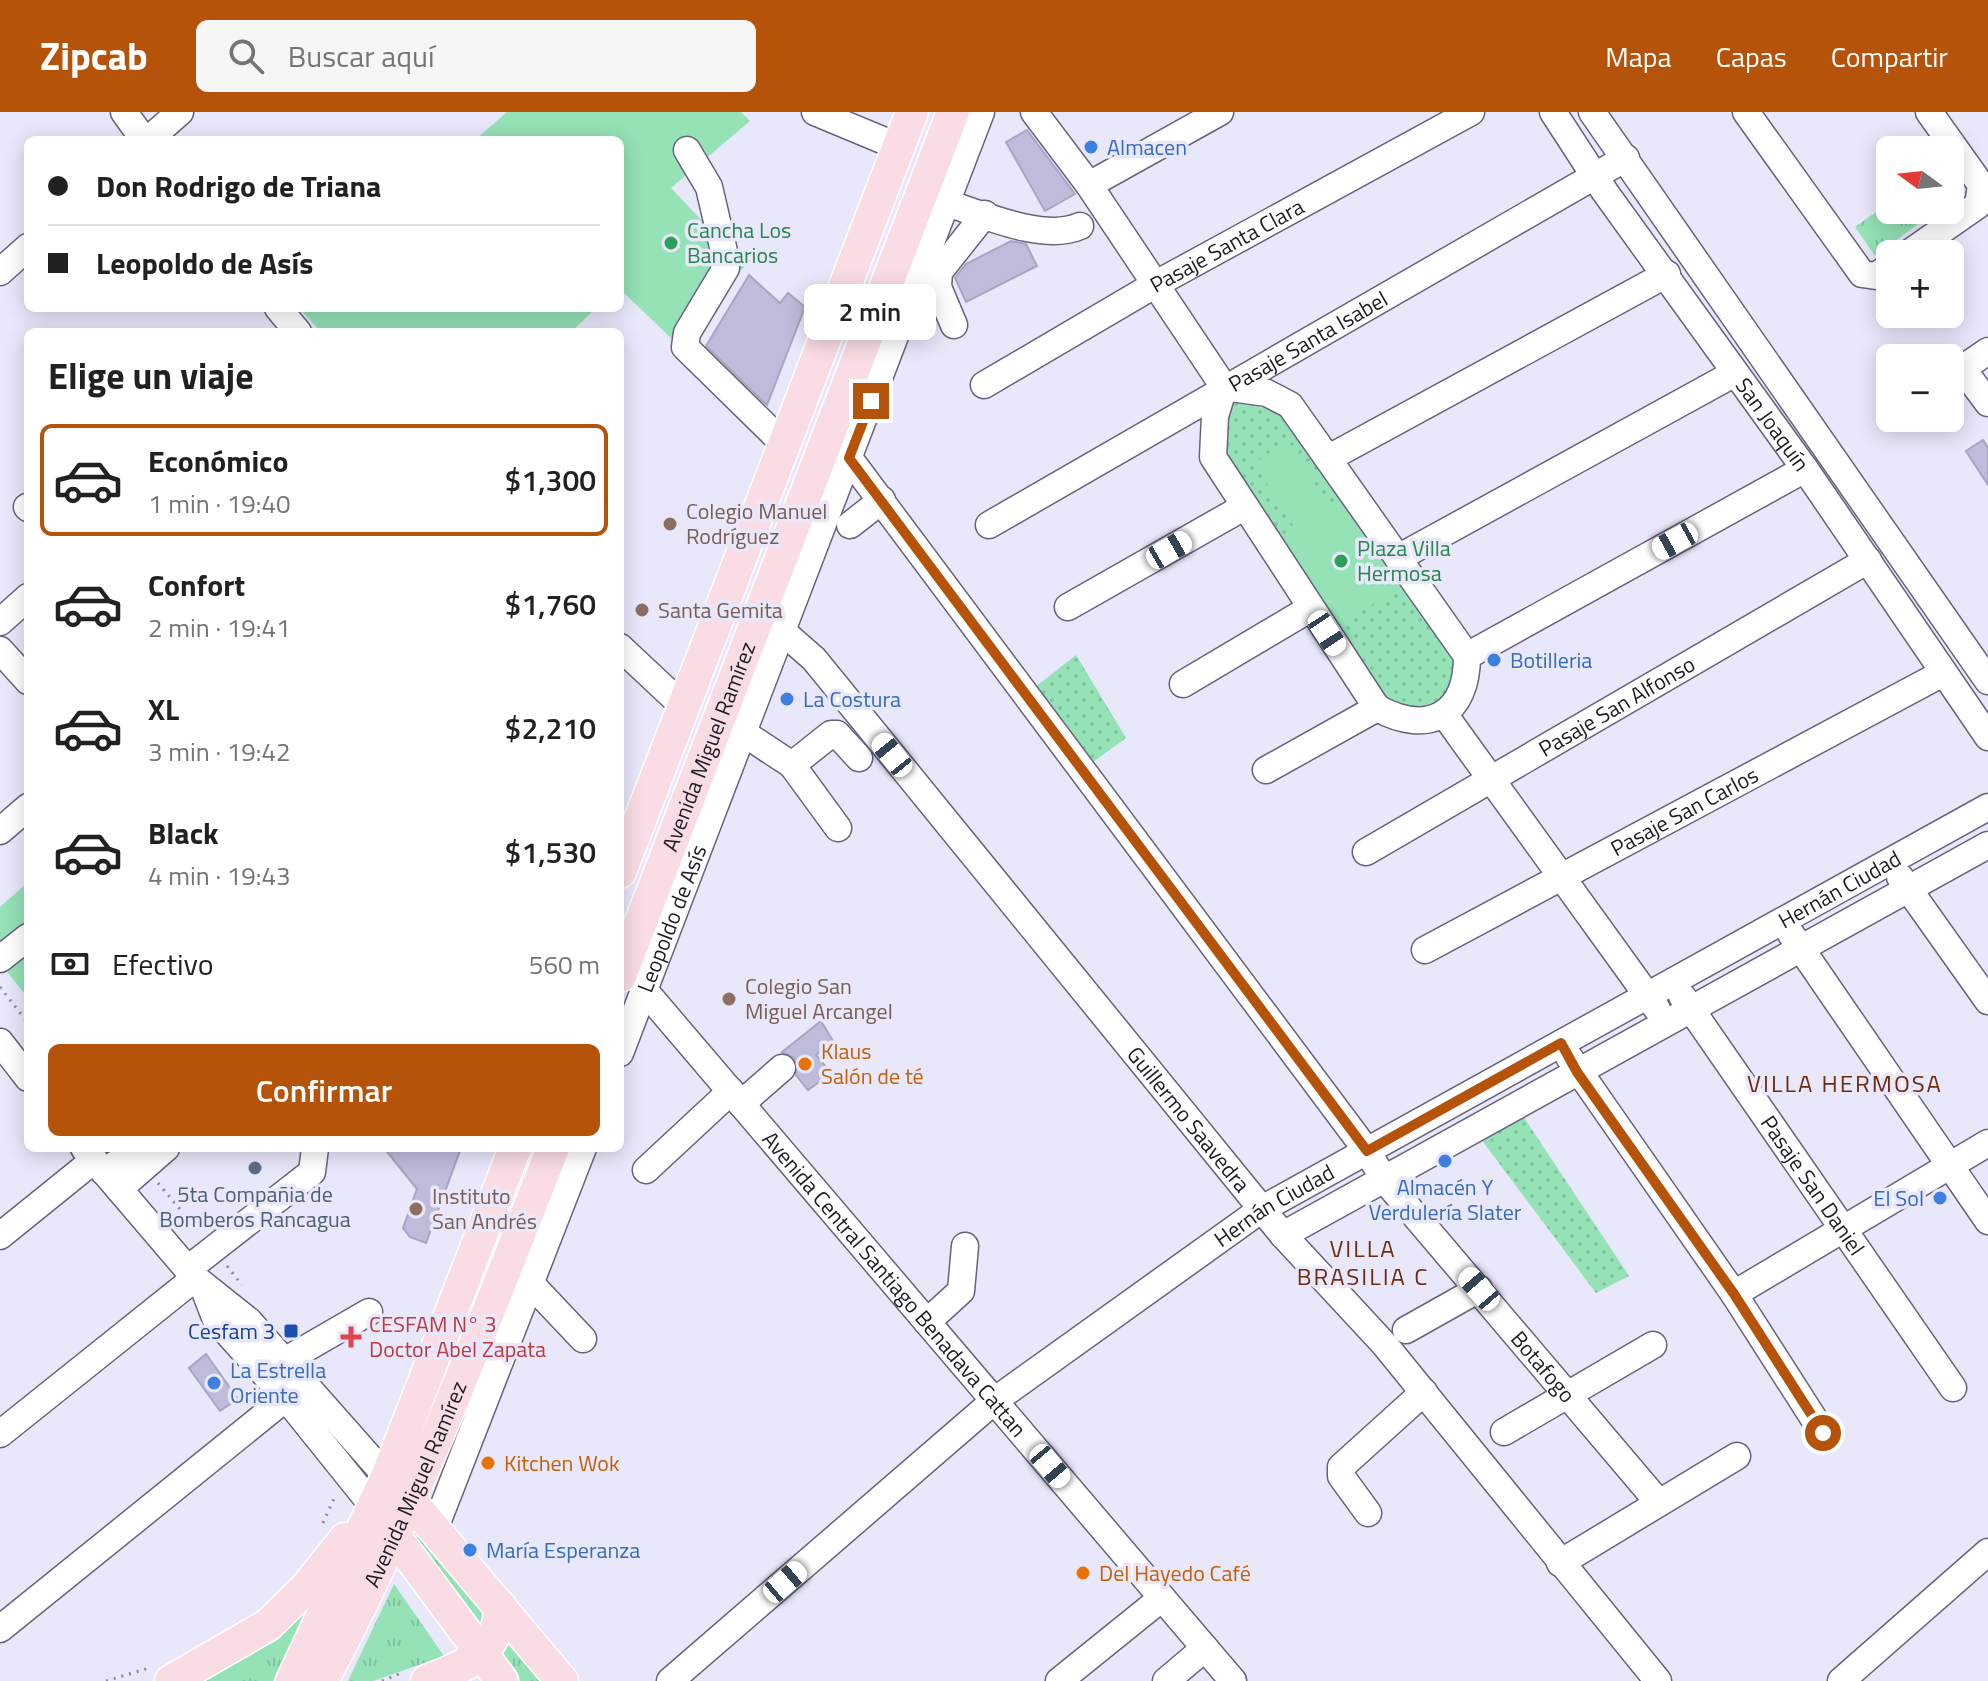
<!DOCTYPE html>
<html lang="es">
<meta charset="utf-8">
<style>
:root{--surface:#fff;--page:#f6f6f6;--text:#202124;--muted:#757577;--line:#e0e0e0;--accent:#b45309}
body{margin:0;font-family:"Titillium Web",sans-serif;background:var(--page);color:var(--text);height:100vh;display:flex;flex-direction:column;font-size:30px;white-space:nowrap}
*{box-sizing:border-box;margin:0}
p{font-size:26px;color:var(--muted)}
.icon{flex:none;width:44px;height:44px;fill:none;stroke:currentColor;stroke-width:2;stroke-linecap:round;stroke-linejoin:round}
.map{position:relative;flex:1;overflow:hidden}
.sheet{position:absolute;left:24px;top:216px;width:600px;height:824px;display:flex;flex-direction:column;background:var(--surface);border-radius:12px;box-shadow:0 4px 20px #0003}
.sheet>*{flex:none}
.hud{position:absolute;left:24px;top:24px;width:600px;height:176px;border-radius:12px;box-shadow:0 4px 20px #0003;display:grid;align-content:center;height:176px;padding:0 24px;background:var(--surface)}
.needle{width:52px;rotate:285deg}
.buttons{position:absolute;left:1876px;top:24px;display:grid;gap:16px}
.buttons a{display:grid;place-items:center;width:88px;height:88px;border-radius:12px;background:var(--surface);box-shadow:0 4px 20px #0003;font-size:40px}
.end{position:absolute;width:36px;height:36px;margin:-18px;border:10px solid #b45309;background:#fff;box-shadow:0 0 0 4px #fff}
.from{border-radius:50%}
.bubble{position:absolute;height:56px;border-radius:12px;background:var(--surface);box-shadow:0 4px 20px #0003;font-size:26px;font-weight:600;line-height:56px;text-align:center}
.car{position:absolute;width:24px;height:48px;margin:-24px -12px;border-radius:10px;box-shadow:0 0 6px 2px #0007;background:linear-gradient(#fff 24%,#345 0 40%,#fff 0 76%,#345 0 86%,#fff 0)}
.hud b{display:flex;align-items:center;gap:28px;height:76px;font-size:30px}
.hud b+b{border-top:2px solid var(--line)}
.hud i{width:20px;height:20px;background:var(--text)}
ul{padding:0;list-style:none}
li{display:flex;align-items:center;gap:24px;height:112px;margin:0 16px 12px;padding:0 8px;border:4px solid transparent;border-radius:12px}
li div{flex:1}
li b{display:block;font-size:30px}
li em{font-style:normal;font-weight:600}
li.active{border-color:var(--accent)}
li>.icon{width:72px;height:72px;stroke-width:1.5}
h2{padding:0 24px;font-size:36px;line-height:96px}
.pay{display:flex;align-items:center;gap:20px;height:88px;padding:0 24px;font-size:30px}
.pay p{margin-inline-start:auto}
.primary-button{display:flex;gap:16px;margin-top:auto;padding:16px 24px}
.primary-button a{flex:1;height:92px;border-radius:12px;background:var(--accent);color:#fff;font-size:32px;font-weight:600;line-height:92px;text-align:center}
header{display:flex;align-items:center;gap:48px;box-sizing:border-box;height:112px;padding:0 40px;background:var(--accent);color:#fff}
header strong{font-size:38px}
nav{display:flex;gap:44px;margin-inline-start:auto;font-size:28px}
.search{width:560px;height:72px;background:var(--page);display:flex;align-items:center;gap:20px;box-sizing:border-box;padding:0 28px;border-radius:12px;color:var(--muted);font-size:30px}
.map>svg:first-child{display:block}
.grass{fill:url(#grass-tufts)}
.park{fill:url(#park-dots)}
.pitch{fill:#94e2b6}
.building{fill:#bfbcdb;stroke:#a8a4c3;stroke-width:2}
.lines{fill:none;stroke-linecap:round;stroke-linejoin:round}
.minor-casing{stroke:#67637f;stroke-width:29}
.major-casing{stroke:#fff;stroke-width:35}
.path{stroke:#8b8999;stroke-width:3;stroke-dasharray:2 6;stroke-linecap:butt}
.minor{stroke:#fff;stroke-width:26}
.major{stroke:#fadde4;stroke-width:32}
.route{stroke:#b45309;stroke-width:10}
.shop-dot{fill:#3f7fe0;stroke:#e9e7fa;stroke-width:3}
.leisure-dot{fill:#2e9e5b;stroke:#e9e7fa;stroke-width:3}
.education-dot{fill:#8d6e63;stroke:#e9e7fa;stroke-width:3}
.food-dot{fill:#e8710a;stroke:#e9e7fa;stroke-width:3}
.service-dot{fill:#5c6f8a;stroke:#e9e7fa;stroke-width:3}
.transit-dot{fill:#1a4fb4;stroke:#e9e7fa;stroke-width:3}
.health-dot{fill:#e0444e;stroke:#e9e7fa;stroke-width:3}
.labels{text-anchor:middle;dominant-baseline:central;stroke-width:7;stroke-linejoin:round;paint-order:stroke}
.shop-label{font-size:22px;fill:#366cbe;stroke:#e9e7fa;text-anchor:start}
.leisure-label{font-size:22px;fill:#27864d;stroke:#e9e7fa;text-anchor:start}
.street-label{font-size:22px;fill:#1c1b26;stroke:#e9e7fa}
.education-label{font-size:22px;fill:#785e54;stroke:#e9e7fa;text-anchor:start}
.food-label{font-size:22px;fill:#c56008;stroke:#e9e7fa;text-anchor:start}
.service-label{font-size:22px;fill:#4e5e75;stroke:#e9e7fa}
.health-label{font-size:22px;fill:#be3a42;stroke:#e9e7fa;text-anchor:start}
.transit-label{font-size:22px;fill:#164399;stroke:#e9e7fa;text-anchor:end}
.neighbourhood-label{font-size:24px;letter-spacing:2px;fill:#6d2c10;stroke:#e9e7fa}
</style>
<header>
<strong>Zipcab</strong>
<div class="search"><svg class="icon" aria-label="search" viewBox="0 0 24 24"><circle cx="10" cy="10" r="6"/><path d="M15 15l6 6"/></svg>Buscar aquí</div>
<nav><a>Mapa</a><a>Capas</a><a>Compartir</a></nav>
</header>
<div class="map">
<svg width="1988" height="1569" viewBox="0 0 1988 1569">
<defs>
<pattern id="grass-tufts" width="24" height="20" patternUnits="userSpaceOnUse" patternTransform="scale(2)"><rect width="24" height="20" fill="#94e2b6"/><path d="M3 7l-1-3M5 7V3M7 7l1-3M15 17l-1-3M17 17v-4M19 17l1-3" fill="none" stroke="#7fc19c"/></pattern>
<pattern id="park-dots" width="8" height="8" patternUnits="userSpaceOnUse" patternTransform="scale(2)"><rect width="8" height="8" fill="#94e2b6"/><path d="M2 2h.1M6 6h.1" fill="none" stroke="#7fc19c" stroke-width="1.8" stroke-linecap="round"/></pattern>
</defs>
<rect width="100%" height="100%" fill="#e9e7fa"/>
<g class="grass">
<polygon points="1890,90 1890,98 1937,98 1875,144 1855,115"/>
<polygon points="412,1407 549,1569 515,1569 406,1422"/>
<polygon points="394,1472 444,1544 373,1569 348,1569"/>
<polygon points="315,1489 273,1569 199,1569"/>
</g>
<g class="park">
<polygon points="1224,275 1267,281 1467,544 1458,590 1399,608 1212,329"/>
<polygon points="1076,543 1126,626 1085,656 1029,580"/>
<polygon points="1515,992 1629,1164 1596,1181 1472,1015"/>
</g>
<g class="pitch">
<polygon points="507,0 741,0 750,9 671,76 745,154 675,230 620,177 620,28 475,28"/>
<polygon points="299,196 596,196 571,220 321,220"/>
<polygon points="1288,329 1328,393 1343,384 1402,472 1340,514 1281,426 1295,416 1254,351"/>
<polygon points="28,770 28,886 0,851 0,795"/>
</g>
<g class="building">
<polygon points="1027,18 1075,82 1045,99 1006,30"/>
<polygon points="1011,129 1026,132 1037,154 966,190 955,166 966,152"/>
<polygon points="749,163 780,191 788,181 805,195 767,293 706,234"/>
<polygon points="1983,328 1988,336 1988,373 1966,339"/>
<polygon points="821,909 833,929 816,943 831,961 808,978 796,963 794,946 782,940"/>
<polygon points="384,1036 461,1036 426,1131 410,1125 403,1116 417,1077"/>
<polygon points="206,1242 238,1287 220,1299 189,1256"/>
</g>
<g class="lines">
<g class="minor-casing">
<g id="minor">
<polyline points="124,0 144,28"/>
<polyline points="815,0 899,35"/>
<polyline points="1034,0 1089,73 1224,275"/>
<path id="s1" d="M1553 0 1605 80 1805 357 1988 625"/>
<polyline points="1592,0 1988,569"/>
<polyline points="1746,0 1862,162 1876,164 1890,154"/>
<polyline points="148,28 180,0"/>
<polyline points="687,38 709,75 726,148 726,156 687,221 685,235 784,332"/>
<polyline points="1089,73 1220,0"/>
<path d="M947 91C984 103 1044 130 1080 114"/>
<polyline points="1908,142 1978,93 1981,73 1929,0"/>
<polyline points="0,160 28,135"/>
<polyline points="278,196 298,220"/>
<polyline points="954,213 938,175 939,160 985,102"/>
<polyline points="1962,256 1988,291"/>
<polyline points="1950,265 1988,239"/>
<path id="s2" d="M984 273 1156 172 1471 0"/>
<path d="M1224 275 1267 281 1290 293 1467 544C1467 603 1429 624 1377 596L1213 345 1215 304Z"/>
<path id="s3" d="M849 346 1367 1039 1384 1067 1659 1391"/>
<polyline points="1329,346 1667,162"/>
<polyline points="27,395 28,396"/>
<polyline points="850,413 882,388"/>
<path id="s4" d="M989 413 1626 46"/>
<polyline points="1398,446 1735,261"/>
<polyline points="1068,495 1244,395"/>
<polyline points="0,510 28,485"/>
<path id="s5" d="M782 519 814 547 1283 1123 1385 1233 1658 1569"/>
<polyline points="620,535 684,595"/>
<polyline points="0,538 28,569"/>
<polyline points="1467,544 1805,357"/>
<polyline points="1183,572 1311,496"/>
<polyline points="1444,602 1657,897"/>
<polyline points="742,620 792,653 831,622 837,622 859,646"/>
<polyline points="792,653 838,716"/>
<polyline points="1266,658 1377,596"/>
<polyline points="0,719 28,695"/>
<path id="s6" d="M1366 740 1868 448"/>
<polyline points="1900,765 1988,889"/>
<polyline points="1791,822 1988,1109"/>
<path id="s7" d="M1425 838 1943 561"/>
<polyline points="0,847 28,825"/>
<path id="s8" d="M637 866 645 879 1233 1569"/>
<path id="s9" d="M1682 884 1953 1276"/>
<polyline points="0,930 28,966"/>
<path id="s10" d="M620 941 981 0"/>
<polyline points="1569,945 1734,1182 1823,1321"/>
<polyline points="741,992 782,956"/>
<polyline points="84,1036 195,1166 249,1209 387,1365"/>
<polyline points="646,1058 731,979"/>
<polyline points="104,1060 139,1036"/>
<polyline points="119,1077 166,1036"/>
<polyline points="1283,1123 1988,733"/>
<polyline points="0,1124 94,1048"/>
<polyline points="188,1157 312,1060 315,1036"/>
<polyline points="531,1172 583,1227"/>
<polyline points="203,1174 216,1208 286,1286 372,1393"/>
<polyline points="1734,1182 1988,1031"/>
<polyline points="927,1210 961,1179 965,1134"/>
<polyline points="1406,1218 1479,1177"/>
<polyline points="286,1248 369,1200"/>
<polyline points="1504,1320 1653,1233"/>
<polyline points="0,1322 195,1166"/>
<polyline points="1368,1401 1341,1364 1341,1355 1424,1280"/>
<polyline points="435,1416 583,1036"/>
<polyline points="1560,1451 1737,1344"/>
<polyline points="0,1517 286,1286"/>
<path id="s11" d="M670 1569 994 1289 1262 1097 1988 695"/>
<polyline points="1059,1569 1162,1486"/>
<polyline points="1166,1569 1205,1536"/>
<polyline points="1841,1569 1988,1440"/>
</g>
</g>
<g class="major-casing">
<g id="major">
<polyline points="620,760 912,0"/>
<path id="s12" d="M620 864 953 0"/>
<polyline points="396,1372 562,1569"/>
<polyline points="383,1409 502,1569"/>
<polyline points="171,1569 268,1513 306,1476 345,1427"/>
<polyline points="292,1569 387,1365 515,1036"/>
<path id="s13" d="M322 1569C413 1398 482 1216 553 1036"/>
<path d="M427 1569C465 1554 500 1541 500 1494"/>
</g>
</g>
<g class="path">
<polyline points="0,875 28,911"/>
<polyline points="158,1071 199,1120"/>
<polyline points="227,1154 242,1173"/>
<polyline points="323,1411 336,1382"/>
<polyline points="106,1569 149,1556"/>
<polyline points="382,1569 404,1560"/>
</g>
<use href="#minor" class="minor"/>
<use href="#major" class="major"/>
</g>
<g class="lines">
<polyline class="route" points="871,289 849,346 1367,1039 1561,931 1577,960 1734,1182 1823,1321"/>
</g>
<g class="shop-dot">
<circle cx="1091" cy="35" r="8"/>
<circle cx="1494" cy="548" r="8"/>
<circle cx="787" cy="587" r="8"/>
<circle cx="1445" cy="1049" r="8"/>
<circle cx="1940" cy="1086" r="8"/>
<circle cx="214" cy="1271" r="8"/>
<circle cx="470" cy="1438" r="8"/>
</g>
<g class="leisure-dot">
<circle cx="671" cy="131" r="8"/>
<circle cx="1341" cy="449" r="8"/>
</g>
<g class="education-dot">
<circle cx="670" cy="412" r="8"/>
<circle cx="642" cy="498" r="8"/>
<circle cx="729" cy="887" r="8"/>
<circle cx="416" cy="1097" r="8"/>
</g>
<g class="food-dot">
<circle cx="805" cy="952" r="8"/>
<circle cx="488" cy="1351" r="8"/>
<circle cx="1083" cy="1461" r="8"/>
</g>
<circle class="service-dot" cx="255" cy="1056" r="8"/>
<rect class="transit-dot" x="283" y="1211" width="16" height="16" rx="4"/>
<path class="health-dot" d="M347 1213h8v8h8v8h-8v8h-8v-8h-8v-8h8z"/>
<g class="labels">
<g class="shop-label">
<text x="1107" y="35">Almacen</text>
<text x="1510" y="548">Botilleria</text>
<text x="803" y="587">La Costura</text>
<text x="1445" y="1075" text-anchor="middle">Almacén Y<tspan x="1445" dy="25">Verdulería Slater</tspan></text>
<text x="1924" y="1086" text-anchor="end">El Sol</text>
<text x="230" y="1258">La Estrella<tspan x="230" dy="25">Oriente</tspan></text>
<text x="486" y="1438">María Esperanza</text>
</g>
<g class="leisure-label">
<text x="687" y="118">Cancha Los<tspan x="687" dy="25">Bancarios</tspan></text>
<text x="1357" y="436">Plaza Villa<tspan x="1357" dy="25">Hermosa</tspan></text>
</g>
<g class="street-label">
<text stroke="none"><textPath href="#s2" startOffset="280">Pasaje Santa Clara</textPath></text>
<text stroke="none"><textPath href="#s4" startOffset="368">Pasaje Santa Isabel</textPath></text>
<text stroke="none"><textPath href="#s1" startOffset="382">San Joaquín</textPath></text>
<text stroke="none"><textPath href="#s6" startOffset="290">Pasaje San Alfonso</textPath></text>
<text stroke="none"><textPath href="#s12" startOffset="246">Avenida Miguel Ramírez</textPath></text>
<text stroke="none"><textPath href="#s7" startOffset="294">Pasaje San Carlos</textPath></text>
<text stroke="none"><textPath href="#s11" startOffset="1418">Hernán Ciudad</textPath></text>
<text stroke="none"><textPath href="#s10" startOffset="144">Leopoldo de Asís</textPath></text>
<text stroke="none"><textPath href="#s5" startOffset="636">Guillermo Saavedra</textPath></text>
<text stroke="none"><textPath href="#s9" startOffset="230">Pasaje San Daniel</textPath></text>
<text stroke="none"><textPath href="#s11" startOffset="770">Hernán Ciudad</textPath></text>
<text stroke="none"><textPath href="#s8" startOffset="400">Avenida Central Santiago Benadava Cattan</textPath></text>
<text stroke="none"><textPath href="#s3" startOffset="1144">Botafogo</textPath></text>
<text stroke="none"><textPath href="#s13" startOffset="218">Avenida Miguel Ramírez</textPath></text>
</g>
<g class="education-label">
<text x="686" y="399">Colegio Manuel<tspan x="686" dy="25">Rodríguez</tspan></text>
<text x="658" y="498">Santa Gemita</text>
<text x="745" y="874">Colegio San<tspan x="745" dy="25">Miguel Arcangel</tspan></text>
<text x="432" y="1084">Instituto<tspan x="432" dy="25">San Andrés</tspan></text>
</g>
<g class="food-label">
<text x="821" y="939">Klaus<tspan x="821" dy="25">Salón de té</tspan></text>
<text x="504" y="1351">Kitchen Wok</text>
<text x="1099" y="1461">Del Hayedo Café</text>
</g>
<g class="service-label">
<text x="255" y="1082">5ta Compañia de<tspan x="255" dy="25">Bomberos Rancagua</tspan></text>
</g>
<g class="health-label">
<text x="369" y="1212">CESFAM N° 3<tspan x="369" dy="25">Doctor Abel Zapata</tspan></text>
</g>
<g class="transit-label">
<text x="275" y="1219">Cesfam 3</text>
</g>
<g class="neighbourhood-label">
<text x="1845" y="971">VILLA HERMOSA</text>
<text x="1363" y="1136">VILLA<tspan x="1363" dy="28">BRASILIA C</tspan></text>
</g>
</g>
</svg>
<div class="buttons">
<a><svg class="needle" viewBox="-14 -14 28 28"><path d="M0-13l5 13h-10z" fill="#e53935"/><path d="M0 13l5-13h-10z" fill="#757577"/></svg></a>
<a>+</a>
<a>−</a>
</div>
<i class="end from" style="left:1823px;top:1321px"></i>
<i class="end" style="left:871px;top:289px"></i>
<div class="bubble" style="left:804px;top:172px;width:132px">2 min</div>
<i class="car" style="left:1675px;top:429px;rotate:241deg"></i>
<i class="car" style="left:1169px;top:438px;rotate:60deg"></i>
<i class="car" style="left:1327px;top:521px;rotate:147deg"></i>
<i class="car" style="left:892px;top:643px;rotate:321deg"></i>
<i class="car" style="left:1479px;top:1177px;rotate:319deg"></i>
<i class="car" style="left:1050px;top:1354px;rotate:140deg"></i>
<i class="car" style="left:785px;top:1470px;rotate:49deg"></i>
<div class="hud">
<b><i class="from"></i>Don Rodrigo de Triana</b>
<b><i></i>Leopoldo de Asís</b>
</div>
<section class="sheet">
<h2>Elige un viaje</h2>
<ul>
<li class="active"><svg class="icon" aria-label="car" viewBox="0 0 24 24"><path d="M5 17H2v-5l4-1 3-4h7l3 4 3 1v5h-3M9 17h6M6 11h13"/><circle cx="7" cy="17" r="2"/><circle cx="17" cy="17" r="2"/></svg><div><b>Económico</b><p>1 min · 19:40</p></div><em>$1,300</em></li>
<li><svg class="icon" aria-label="car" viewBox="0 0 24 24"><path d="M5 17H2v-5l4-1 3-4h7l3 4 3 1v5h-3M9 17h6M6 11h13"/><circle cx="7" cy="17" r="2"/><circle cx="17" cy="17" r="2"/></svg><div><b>Confort</b><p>2 min · 19:41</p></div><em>$1,760</em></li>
<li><svg class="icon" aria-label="car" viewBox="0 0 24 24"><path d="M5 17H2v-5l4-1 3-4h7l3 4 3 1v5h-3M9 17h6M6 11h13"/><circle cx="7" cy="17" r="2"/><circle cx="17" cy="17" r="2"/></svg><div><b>XL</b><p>3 min · 19:42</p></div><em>$2,210</em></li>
<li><svg class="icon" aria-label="car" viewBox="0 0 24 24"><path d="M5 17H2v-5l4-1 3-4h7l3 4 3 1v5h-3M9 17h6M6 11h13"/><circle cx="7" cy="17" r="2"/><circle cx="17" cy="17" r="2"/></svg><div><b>Black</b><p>4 min · 19:43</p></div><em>$1,530</em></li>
</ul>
<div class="pay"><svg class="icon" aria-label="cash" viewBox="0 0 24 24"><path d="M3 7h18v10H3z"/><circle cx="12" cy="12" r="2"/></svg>Efectivo<p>560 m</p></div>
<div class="primary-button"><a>Confirmar</a></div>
</section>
</div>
